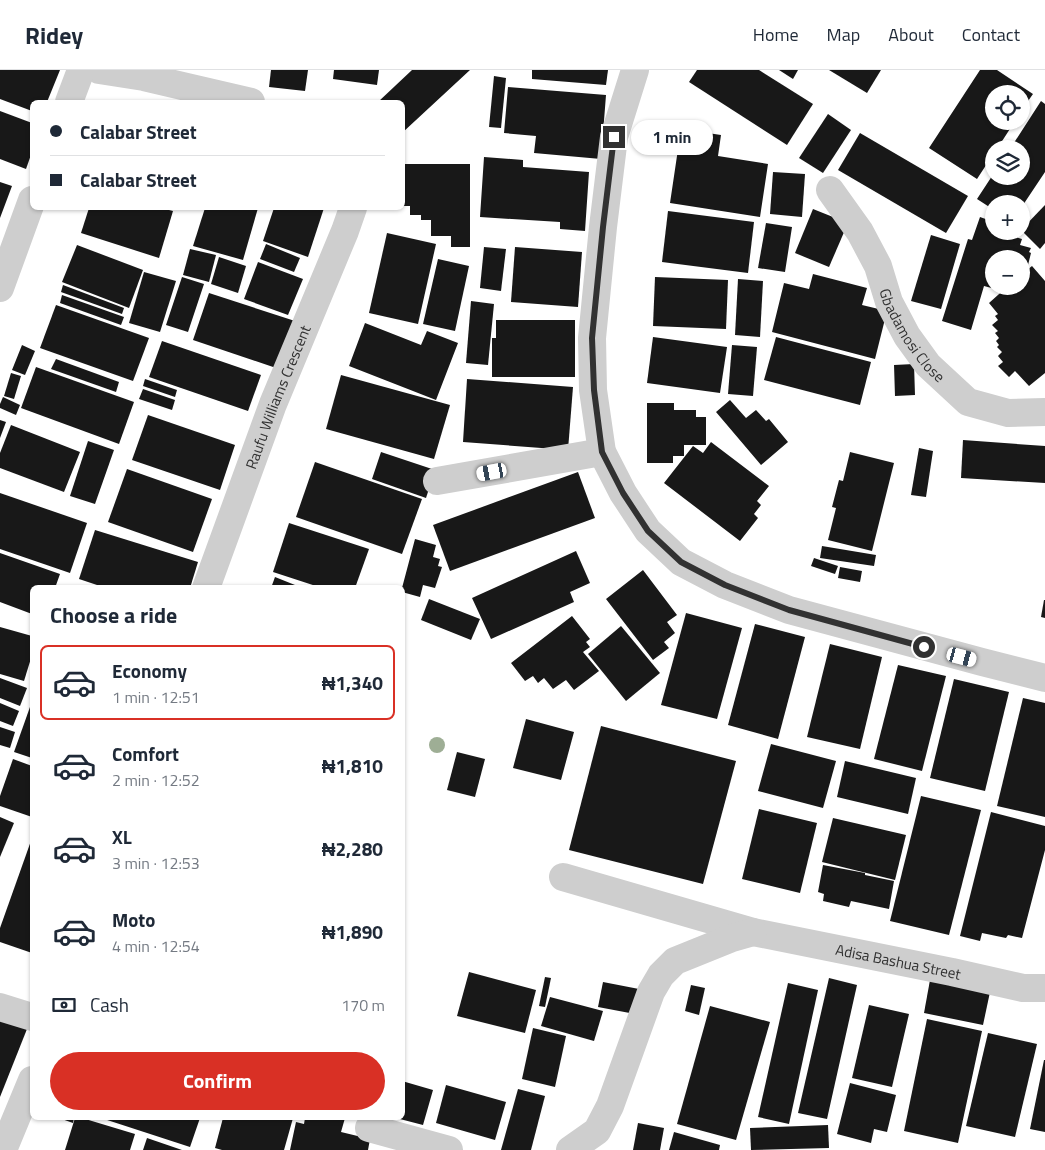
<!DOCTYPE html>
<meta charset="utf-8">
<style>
:root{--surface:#fff;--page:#f2f2f3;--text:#1f2937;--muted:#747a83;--line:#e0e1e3;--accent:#d93025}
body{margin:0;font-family:"Titillium Web",sans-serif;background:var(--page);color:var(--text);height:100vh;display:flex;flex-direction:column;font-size:19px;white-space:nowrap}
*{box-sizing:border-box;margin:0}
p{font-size:16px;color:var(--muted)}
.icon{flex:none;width:28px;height:28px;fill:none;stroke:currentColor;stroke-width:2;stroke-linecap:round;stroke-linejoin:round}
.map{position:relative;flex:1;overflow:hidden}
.details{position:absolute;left:30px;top:515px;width:375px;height:535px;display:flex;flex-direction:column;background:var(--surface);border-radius:8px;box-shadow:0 1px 4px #0004}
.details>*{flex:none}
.guide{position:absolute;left:30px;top:30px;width:375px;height:110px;border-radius:8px;box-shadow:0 1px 4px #0004;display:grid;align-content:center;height:110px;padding:0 20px;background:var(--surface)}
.buttons{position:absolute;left:985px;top:15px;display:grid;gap:10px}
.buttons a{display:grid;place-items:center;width:45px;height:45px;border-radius:50%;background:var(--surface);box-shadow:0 1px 4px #0004;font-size:25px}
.end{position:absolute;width:22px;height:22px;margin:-11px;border:6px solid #313131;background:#fff;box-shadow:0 0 0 2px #fff}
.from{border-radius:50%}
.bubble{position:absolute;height:35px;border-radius:18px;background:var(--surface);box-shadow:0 1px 4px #0004;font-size:16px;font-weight:700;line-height:35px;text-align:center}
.car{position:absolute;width:15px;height:30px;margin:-15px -8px;border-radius:6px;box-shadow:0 0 4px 1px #0007;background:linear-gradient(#fff 24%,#345 0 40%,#fff 0 76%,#345 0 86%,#fff 0)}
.guide b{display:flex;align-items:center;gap:18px;height:48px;font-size:19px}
.guide b+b{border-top:1px solid var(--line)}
.guide i{width:12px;height:12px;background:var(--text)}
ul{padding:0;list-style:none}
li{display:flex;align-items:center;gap:15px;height:75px;margin:0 10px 8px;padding:0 10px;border:2px solid transparent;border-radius:8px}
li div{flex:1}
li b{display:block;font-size:19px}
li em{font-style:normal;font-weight:700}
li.selected{border-color:var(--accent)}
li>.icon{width:45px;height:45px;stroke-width:1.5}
h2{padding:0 20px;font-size:22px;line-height:60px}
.pay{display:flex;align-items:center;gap:12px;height:55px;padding:0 20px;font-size:19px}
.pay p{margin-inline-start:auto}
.primary-button{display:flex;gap:10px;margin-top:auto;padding:10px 20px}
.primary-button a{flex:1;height:58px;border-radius:30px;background:var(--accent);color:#fff;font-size:20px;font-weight:700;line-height:58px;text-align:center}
header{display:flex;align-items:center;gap:30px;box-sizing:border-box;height:70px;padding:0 25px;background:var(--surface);border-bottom:1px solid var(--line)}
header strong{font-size:24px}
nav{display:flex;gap:28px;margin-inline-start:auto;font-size:18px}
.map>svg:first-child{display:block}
.building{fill:#181818}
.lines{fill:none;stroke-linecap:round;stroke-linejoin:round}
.minor{stroke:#cecece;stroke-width:28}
.tree{fill:#9eae95}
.route{stroke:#313131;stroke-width:6}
.labels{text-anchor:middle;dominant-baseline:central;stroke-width:5;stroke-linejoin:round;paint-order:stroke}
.street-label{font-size:15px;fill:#313131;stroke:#fff}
</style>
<header>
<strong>Ridey</strong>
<nav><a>Home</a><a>Map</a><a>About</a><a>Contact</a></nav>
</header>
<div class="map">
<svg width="1045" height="1080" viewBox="0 0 1045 1080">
<rect width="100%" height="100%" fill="#fff"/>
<g class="building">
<polygon points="0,0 60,0 47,32 32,32 32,41 0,29"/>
<polygon points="271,0 308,0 305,21 269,17"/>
<polygon points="334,0 379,0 377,15 333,9"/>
<polygon points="412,0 470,0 402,63 402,32 378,32"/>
<polygon points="532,0 608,0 606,15 532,9"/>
<polygon points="697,0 759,0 813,34 787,75 689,12"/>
<polygon points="779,0 798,0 793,9"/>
<polygon points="829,0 881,0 867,23"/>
<polygon points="980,0 997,0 1033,24 1021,41 1021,24 994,24 994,51 1015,51 997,79 994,79 994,83 977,109 929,78"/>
<polygon points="494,6 506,8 501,58 489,57"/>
<polygon points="508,17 606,25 601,89 534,83 536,66 504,63"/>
<polygon points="1041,31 1045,34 1045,102 1021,138 1021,134 994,134 994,140 977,129 994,103 994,106 1021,106 1021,79 1010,79"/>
<polygon points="0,41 32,53 32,82 26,99 0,89"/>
<polygon points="828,44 851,60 823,103 799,88"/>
<polygon points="681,59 721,65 718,86 768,94 760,147 670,133"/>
<polygon points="860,63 968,126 946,163 838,100"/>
<polygon points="484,87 523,90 523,97 589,102 585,161 560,159 560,152 480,147"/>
<polygon points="402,94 470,94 470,177 451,177 451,166 431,166 431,150 421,150 421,145 410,145 410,136 402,136"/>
<polygon points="773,102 805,104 802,147 770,144"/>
<polygon points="0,112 12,116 0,148"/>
<polygon points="1045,135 1045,173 1040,179 1021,160"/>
<polygon points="89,138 161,138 173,141 159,188 81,163"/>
<polygon points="205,138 258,138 243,190 193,176"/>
<polygon points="274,138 324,138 308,187 263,171"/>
<polygon points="813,139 848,153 829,197 795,183"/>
<polygon points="668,141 754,152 748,203 662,192"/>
<polygon points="980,147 994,152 994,161 1006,161 1010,163 1009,165 1022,169 1020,175 1031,178 1029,182 1031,183 1028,195 1023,193 1022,198 1021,189 994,189 994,216 1000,216 999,220 984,216 971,260 942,251 968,169 972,170"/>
<polygon points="766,153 792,157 785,202 758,198"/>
<polygon points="387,163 436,174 418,254 369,243"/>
<polygon points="931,165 960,174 941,239 911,231"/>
<polygon points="266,174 300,188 294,202 260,189"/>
<polygon points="77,175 143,200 129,238 62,212"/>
<polygon points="484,177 506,179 501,221 480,218"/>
<polygon points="515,177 582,182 578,237 511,232"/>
<polygon points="190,179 216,185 209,212 183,205"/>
<polygon points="219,187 246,196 238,223 211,214"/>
<polygon points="438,189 469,196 455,261 423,254"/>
<polygon points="258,192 303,209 288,245 244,229"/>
<polygon points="1032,196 1045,211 1045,303 1029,316 1015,301 1009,307 998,296 1003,292 998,286 1002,282 997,277 999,275 996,271 999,268 995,263 998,261 992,255 998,250 995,246 998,244 989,233 1008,216 1021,216 1021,205"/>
<polygon points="144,202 176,211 160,262 129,253"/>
<polygon points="813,204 867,218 862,235 887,241 875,289 772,262 784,213 809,219"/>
<polygon points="182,207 204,214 188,262 166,255"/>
<polygon points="655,207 728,210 726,259 653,256"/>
<polygon points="738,209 763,211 760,267 735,265"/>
<polygon points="63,215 124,238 122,244 61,222"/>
<polygon points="209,223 295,251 279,299 193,270"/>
<polygon points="62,225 124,247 121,255 60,233"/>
<polygon points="471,231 494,234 488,295 466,293"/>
<polygon points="56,235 149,268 133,311 40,278"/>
<polygon points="496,250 575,250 575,307 492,307 492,268 496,268"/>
<polygon points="365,253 421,275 427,261 458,273 436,330 349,296"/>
<polygon points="653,267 727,277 720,323 647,313"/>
<polygon points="776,267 871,292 860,335 764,310"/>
<polygon points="162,271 261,305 248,341 149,307"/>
<polygon points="22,275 35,281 25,305 12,300"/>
<polygon points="732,275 757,277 753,326 728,324"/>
<polygon points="56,289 119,312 116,322 51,299"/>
<polygon points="914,294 915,325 895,326 894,295"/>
<polygon points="36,297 134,332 119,374 21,338"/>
<polygon points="11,303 21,306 14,329 4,326"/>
<polygon points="341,305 450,335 434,389 326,359"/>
<polygon points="145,309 177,320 175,327 143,316"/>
<polygon points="467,309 573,317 568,380 463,372"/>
<polygon points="143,319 175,330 172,340 139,329"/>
<polygon points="3,327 20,335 16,345 0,338 0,334"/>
<polygon points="730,330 746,348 756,340 766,351 769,349 788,372 761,395 716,342"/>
<polygon points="647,333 674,333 674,340 696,340 696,347 706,347 706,375 684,375 684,386 673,386 673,393 647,393"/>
<polygon points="148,345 235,375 220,420 132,390"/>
<polygon points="0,350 6,352 0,368"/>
<polygon points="11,355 80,382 64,422 0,398 0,383"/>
<polygon points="963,370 1045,376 1045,413 961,408"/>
<polygon points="88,371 114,380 95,434 70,426"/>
<polygon points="711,372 769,416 757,431 761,435 754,444 758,448 740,471 664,413 693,376 703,383"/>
<polygon points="919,378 933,381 926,427 911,425"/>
<polygon points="381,382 435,400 426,428 372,409"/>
<polygon points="850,382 894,393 872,481 828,470 836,438 832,437 839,410 843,411"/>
<polygon points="315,392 422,429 402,484 296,447"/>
<polygon points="127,399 212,429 193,482 108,452"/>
<polygon points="578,402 595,448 450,501 433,455"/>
<polygon points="0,423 87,453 70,503 0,479"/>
<polygon points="289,453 369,479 355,518 322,518 273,502"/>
<polygon points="95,460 198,492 190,518 106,518 79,509"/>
<polygon points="415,469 436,475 433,487 440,489 438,496 442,497 435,518 423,515 420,527 402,522 402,518"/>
<polygon points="822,476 876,485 874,496 820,488"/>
<polygon points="576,481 590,513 570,522 574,532 491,569 472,528"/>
<polygon points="0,483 60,504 55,518 32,518 32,544 0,532"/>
<polygon points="814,488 838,496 835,504 811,496"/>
<polygon points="840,497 862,501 860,512 838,508"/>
<polygon points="643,500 677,545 667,552 675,563 664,572 669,578 653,590 606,529"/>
<polygon points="275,507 300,517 300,518 271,518"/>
<polygon points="429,529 480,549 471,570 421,550"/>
<polygon points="1044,530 1045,530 1045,548 1041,547"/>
<polygon points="686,543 742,558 717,649 661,635"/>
<polygon points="572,546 590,569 586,572 590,577 583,582 599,601 574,620 566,610 553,619 544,608 538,613 533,606 525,611 511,593"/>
<polygon points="755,554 805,567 778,669 728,655"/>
<polygon points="621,556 660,603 626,631 588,584"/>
<polygon points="0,557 32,566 32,585 24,611 0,604"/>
<polygon points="830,574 882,587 860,679 807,667"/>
<polygon points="898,595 946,606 922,701 874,689"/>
<polygon points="0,608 27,618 20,636 0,628"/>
<polygon points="954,609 1009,622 985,721 930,708"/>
<polygon points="1023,628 1045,633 1045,747 997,736"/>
<polygon points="0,633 19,641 13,656 0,651"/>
<polygon points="30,637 32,638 32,688 14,682"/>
<polygon points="526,649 574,662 561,710 513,698"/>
<polygon points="601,656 736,691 703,814 569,780"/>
<polygon points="0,657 15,662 10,678 0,675"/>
<polygon points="771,674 836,691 823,738 758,721"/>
<polygon points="457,682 485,689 475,727 447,720"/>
<polygon points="13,689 32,696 32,747 0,736 0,726"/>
<polygon points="845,691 916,708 908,744 837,727"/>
<polygon points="921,726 981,740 949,865 890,851"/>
<polygon points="759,739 817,753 800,823 742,809"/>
<polygon points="991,742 1045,756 1045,780 1022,868 1008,865 1006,868 982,863 980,871 960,866"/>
<polygon points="0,747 14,753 0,787"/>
<polygon points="833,748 906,765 895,810 822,792"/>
<polygon points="32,768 32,883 0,872 0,858"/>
<polygon points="823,795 865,803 865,805 894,811 889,839 851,831 849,837 823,831 824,824 818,822"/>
<polygon points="469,902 536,920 525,963 457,946"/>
<polygon points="545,907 551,908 545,937 539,936"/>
<polygon points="829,908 857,915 827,1049 798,1043"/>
<polygon points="930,910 990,922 983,955 924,943"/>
<polygon points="603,912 639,919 635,944 598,937"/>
<polygon points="788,913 818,920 789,1054 758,1047"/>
<polygon points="691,915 705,918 699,945 685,941"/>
<polygon points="550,927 603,941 594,971 541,956"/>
<polygon points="869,935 909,944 892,1017 852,1008"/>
<polygon points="710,936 770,952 736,1070 677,1054"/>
<polygon points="0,949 27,959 0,1027"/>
<polygon points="927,949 982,961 958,1073 904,1061"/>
<polygon points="533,958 566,966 555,1017 522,1009"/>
<polygon points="988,963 1037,974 1015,1067 966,1056"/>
<polygon points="1044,990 1045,990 1045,1062 1030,1059"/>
<polygon points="402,1011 433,1020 423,1055 396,1048 402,1048"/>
<polygon points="850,1013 896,1025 887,1062 874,1059 871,1073 837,1064"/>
<polygon points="446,1015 506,1032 495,1070 436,1053"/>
<polygon points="518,1019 545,1026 531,1080 501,1080"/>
<polygon points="59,1048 74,1048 73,1053"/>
<polygon points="75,1048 82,1048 135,1064 130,1080 65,1080"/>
<polygon points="101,1048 200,1048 190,1077"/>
<polygon points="223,1048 293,1048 284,1080 222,1080 215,1078"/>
<polygon points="305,1048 345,1048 341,1062 370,1069 368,1080 290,1080 296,1052 304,1054"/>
<polygon points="638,1053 664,1058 660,1080 633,1080"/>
<polygon points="828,1055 829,1078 751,1080 750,1058"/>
<polygon points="674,1062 720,1075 719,1080 669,1080"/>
<polygon points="147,1068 182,1080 143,1080"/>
</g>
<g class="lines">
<g class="minor">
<polyline points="99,0 144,7 251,32"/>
<polyline points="635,0 614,67 603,157 592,268 593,320 602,382 623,423 648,461 681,492 725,515 789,540 982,592 1045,608"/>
<polyline points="69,32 81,0"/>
<path id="s1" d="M830 120 860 162 878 196 889 232 907 266 928 295 968 332 1008 343 1045 342"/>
<polyline points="0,218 32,130"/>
<polyline points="437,411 602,382"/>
<path id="s2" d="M206 518 273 334 345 161 353 138"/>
<path id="s3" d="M563 807 753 862 952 902 1023 918H1045"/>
<polyline points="0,937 32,947"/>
<polyline points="369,1058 449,1080"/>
<polyline points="3,1080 32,1010"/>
<polyline points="570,1080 597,1061 610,1036 651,922 661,905 675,891 732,868 753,862"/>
</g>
</g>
<circle class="tree" cx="437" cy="675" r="8"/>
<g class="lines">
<polyline class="route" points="614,67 603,157 592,268 594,320 602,382 623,423 648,461 681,492 725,515 789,540 924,577"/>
</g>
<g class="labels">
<g class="street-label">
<text stroke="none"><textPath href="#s1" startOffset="168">Gbadamosi Close</textPath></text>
<text stroke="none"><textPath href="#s2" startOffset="204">Raufu Williams Crescent</textPath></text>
<text stroke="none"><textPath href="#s3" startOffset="346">Adisa Bashua Street</textPath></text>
</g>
</g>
</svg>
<div class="buttons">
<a><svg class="icon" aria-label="locate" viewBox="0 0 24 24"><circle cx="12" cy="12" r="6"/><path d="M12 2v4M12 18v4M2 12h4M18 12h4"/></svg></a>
<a><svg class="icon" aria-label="layers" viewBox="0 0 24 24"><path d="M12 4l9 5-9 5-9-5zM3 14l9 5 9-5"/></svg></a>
<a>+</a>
<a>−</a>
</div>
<i class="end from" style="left:924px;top:577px"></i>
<i class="end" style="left:614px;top:67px"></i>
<div class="bubble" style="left:631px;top:50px;width:82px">1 min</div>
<i class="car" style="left:492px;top:402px;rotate:260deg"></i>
<i class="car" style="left:962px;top:587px;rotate:105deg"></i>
<div class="guide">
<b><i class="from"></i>Calabar Street</b>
<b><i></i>Calabar Street</b>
</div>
<section class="details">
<h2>Choose a ride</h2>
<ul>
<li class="selected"><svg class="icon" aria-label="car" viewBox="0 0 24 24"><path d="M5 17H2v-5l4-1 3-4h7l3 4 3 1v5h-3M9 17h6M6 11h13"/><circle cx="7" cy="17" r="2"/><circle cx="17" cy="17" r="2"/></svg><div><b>Economy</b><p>1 min · 12:51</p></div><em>₦1,340</em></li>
<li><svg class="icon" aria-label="car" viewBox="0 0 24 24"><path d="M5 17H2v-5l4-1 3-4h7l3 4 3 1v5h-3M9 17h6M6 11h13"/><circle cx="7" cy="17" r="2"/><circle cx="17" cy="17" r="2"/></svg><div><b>Comfort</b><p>2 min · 12:52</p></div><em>₦1,810</em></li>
<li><svg class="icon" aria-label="car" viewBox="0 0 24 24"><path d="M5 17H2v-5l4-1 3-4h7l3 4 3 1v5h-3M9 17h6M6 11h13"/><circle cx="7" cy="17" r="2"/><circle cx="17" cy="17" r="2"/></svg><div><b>XL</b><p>3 min · 12:53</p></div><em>₦2,280</em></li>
<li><svg class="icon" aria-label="car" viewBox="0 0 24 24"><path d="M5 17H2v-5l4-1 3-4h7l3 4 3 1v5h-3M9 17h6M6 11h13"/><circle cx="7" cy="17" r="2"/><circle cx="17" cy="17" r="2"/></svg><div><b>Moto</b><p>4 min · 12:54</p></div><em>₦1,890</em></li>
</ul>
<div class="pay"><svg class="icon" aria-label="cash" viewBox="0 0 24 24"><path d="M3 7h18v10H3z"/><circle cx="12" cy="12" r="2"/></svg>Cash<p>170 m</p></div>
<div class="primary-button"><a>Confirm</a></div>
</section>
</div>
